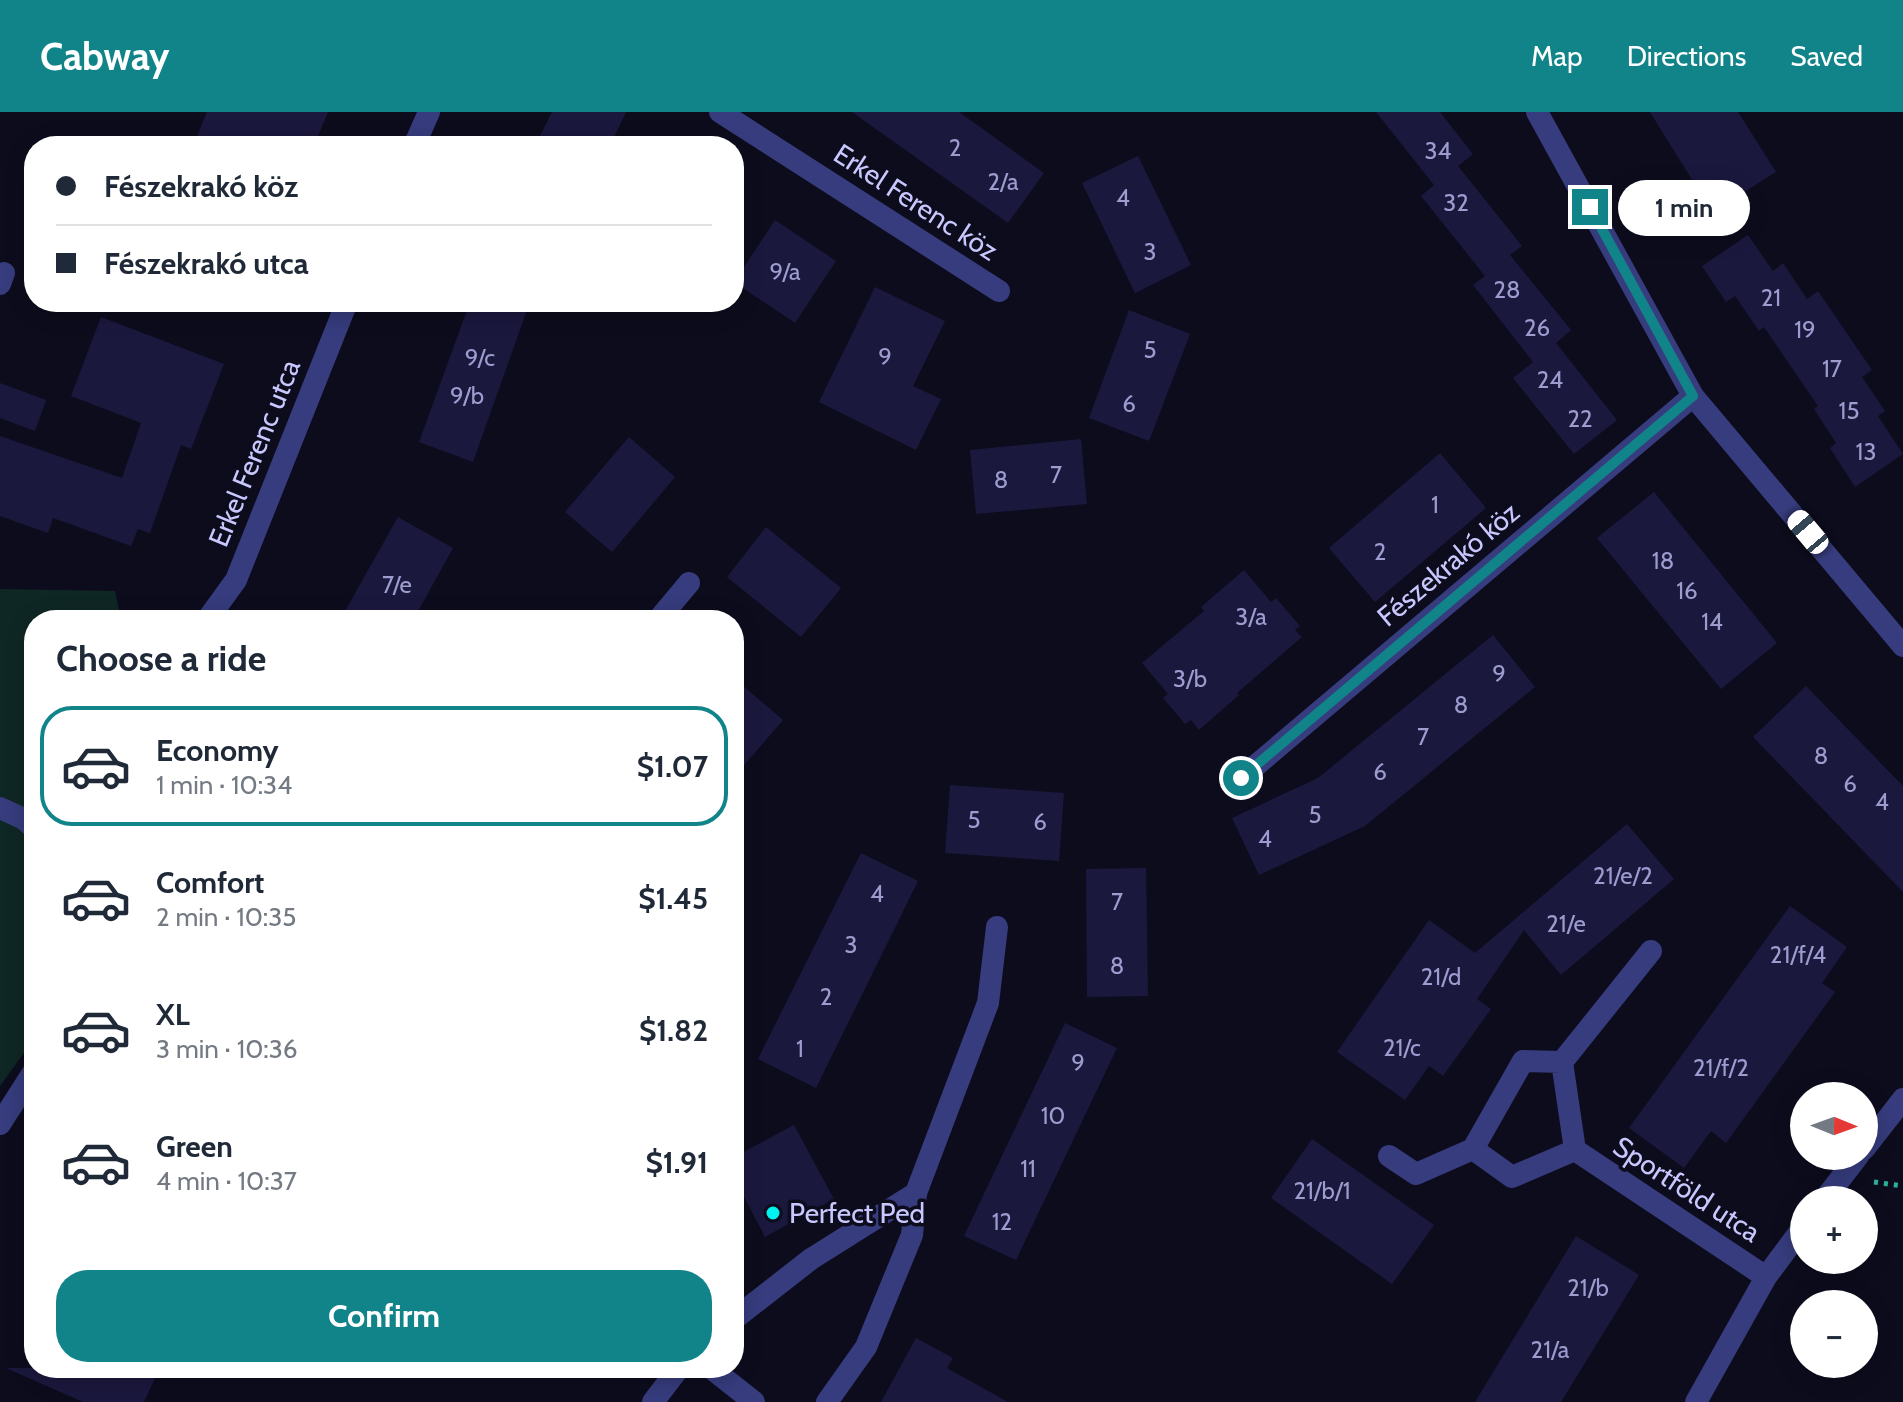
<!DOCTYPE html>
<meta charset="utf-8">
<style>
:root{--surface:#fff;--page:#f6f6f7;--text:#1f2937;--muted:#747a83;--line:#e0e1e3;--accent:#11848a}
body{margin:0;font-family:Cabin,sans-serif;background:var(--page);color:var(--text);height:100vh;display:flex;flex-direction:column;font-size:30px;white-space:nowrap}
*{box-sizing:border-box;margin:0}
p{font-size:26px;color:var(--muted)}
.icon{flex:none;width:44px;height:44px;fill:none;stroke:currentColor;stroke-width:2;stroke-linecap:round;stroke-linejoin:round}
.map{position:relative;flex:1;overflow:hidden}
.details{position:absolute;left:24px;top:498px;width:720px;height:768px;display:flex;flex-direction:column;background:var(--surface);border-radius:32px;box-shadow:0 4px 20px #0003}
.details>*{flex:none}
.hud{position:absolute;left:24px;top:24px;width:720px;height:176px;border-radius:32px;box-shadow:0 4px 20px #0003;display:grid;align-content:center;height:176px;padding:0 32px;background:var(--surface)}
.needle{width:52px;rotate:91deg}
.tools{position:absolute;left:1790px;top:970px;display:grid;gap:16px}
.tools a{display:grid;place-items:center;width:88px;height:88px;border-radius:50%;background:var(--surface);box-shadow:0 4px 20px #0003;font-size:40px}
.end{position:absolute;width:36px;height:36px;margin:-18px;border:10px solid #11848a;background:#fff;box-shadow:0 0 0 4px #fff}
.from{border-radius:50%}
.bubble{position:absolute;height:56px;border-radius:28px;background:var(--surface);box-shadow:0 4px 20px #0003;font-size:26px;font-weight:800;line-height:56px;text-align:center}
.car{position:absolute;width:24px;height:48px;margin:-24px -12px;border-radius:10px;box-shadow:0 0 6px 2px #0007;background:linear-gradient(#fff 24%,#345 0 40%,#fff 0 76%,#345 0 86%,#fff 0)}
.hud b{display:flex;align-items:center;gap:28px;height:76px;font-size:30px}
.hud b+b{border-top:2px solid var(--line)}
.hud i{width:20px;height:20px;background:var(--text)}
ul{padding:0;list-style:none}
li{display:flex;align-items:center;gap:24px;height:120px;margin:0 16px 12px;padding:0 16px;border:4px solid transparent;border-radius:32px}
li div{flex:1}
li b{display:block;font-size:30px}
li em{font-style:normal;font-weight:800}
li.on{border-color:var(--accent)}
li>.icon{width:72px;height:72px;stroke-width:1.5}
h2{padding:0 32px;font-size:36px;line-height:96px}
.primary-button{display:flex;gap:16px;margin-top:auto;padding:16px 32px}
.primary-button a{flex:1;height:92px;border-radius:32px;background:var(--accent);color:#fff;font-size:32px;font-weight:800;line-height:92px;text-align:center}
header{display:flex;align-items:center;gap:48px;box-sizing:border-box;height:112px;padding:0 40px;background:var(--accent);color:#fff}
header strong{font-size:38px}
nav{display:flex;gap:44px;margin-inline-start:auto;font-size:28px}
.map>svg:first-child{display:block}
.green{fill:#0f2724}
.building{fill:#1b183e}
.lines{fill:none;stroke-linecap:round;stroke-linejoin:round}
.path{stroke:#2caf98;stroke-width:5;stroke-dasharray:4 6;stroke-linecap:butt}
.minor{stroke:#363c7d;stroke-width:22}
.route{stroke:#11848a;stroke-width:10}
.poi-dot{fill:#00f3ef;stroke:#0d0c1d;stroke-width:3}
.labels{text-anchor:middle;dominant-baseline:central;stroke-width:7;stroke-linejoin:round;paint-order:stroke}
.number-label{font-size:24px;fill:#9d9ccf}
.street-label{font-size:28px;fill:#c8c8ff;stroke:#0d0c1d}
.poi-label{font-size:28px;fill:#c8c8ff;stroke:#0d0c1d;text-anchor:start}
</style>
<header>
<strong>Cabway</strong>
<nav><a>Map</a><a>Directions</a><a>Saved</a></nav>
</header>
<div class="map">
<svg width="1903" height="1290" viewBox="0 0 1903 1290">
<rect width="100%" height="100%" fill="#0d0c1d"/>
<polygon class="green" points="0,477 115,479 121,508 34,508 34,927 0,974"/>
<g class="building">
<polygon points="207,0 328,0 314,34 193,34"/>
<polygon points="552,0 626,0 610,34 535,34"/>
<polygon points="852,0 959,0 1044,61 1008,111"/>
<polygon points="1376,0 1440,0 1473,42 1458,54 1522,134 1510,143 1571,218 1556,231 1617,308 1574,342 1513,266 1533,250 1473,173 1485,164 1421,84 1434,73"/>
<polygon points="1650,0 1738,0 1776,60 1712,100"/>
<polygon points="1138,44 1191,153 1135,181 1082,71"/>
<polygon points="775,108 836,149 795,211 734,170"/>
<polygon points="1748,123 1773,159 1783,151 1807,187 1818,179 1872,258 1862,265 1885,299 1878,304 1903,342 1855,375 1830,336 1836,331 1814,297 1818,294 1764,215 1759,219 1735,184 1726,190 1702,154"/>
<polygon points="875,175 945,209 913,274 941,287 916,338 819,290"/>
<polygon points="470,190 503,190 527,198 473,350 419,330"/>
<polygon points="1129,198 1190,222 1149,329 1089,306"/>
<polygon points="101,205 224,252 191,337 181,333 150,421 138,417 131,434 53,406 48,421 0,404 0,324 122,366 141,311 71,284"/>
<polygon points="0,271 46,288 35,319 0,306"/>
<polygon points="629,325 675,365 612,440 565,400"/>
<polygon points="1081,327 1087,392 976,402 970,338"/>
<polygon points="1440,341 1486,396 1375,490 1329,436"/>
<polygon points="1654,380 1777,531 1721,577 1597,426"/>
<polygon points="398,405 453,436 422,492 413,508 340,508"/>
<polygon points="766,415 841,476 801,525 727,465"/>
<polygon points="1244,458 1271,490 1276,486 1300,514 1295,518 1302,525 1237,581 1239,583 1199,618 1191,608 1185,612 1163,586 1168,582 1142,551 1204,499 1201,495"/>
<polygon points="1493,523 1535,575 1365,714 1259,763 1232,706 1318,666"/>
<polygon points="734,566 783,608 734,665"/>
<polygon points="1806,574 1903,674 1903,780 1753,625"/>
<polygon points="950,673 1064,681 1059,749 945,741"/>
<polygon points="1627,712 1674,767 1561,863 1524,818 1477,887 1491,897 1443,964 1429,954 1405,988 1337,940 1429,808 1475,841"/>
<polygon points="861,741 918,769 816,976 758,947"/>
<polygon points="1146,756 1148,884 1087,885 1086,757"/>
<polygon points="1790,794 1847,835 1822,871 1835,880 1726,1031 1711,1019 1684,1056 1629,1016"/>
<polygon points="1065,911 1117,936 1016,1148 964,1124"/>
<polygon points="794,1013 834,1087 765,1125 734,1066 734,1045"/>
<polygon points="1312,1027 1434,1113 1392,1172 1271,1086"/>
<polygon points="1576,1124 1639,1163 1601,1225 1561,1290 1475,1290"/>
<polygon points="916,1226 953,1246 947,1256 1008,1290 881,1290"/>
<polygon points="6,1256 132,1256 155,1266 144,1290 83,1290"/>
</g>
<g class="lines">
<polyline class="path" points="1874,1070 1903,1074"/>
<g class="minor">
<polyline points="720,0 999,179"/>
<polyline points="1537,0 1693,284 1903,534"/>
<polyline points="414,34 429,0"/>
<polyline points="0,172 4,161"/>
<polyline points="207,508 236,468 347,190"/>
<polyline points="658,508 689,471"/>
<polyline points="1241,666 1693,284"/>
<polyline points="0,696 24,707 34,716"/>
<polyline points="1562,950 1651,839"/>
<polyline points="0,1012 34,959"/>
<polyline points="1864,1037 1903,987"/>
<polyline points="1575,1038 1512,1065 1473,1037 1523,949 1562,950 1575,1038 1766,1165"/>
<polyline points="1389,1044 1416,1062 1473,1037"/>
<polyline points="1824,1088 1858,1044"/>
<polyline points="734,1207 811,1147 916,1081 988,891 997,815"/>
<polyline points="711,1256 754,1290"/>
<polyline points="653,1290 679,1256"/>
<polyline points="827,1290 866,1235 912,1123 916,1081"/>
<polyline points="1696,1290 1766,1165 1804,1114"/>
</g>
</g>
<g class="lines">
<polyline class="route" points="1241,666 1693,284 1590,95"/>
</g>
<circle class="poi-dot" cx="773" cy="1101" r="8"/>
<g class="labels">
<g class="number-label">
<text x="955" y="35">2</text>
<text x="1438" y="38">34</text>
<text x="1003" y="69">2/a</text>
<text x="1123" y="85">4</text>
<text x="1456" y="90">32</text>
<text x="1150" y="139">3</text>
<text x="785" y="159">9/a</text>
<text x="1507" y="177">28</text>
<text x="1771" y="185">21</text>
<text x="1537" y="215">26</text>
<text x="1805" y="217">19</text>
<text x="1150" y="237">5</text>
<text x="885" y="244">9</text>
<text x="480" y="245">9/c</text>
<text x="1832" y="256">17</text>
<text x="1550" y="267">24</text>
<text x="467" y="283">9/b</text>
<text x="1129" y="291">6</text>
<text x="1849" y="298">15</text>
<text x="1580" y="306">22</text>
<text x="1866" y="339">13</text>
<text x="1056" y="362">7</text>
<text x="1001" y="367">8</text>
<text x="1435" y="392">1</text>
<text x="1380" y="439">2</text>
<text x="1663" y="448">18</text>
<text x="397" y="472">7/e</text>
<text x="1687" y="478">16</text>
<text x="1251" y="504">3/a</text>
<text x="1712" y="509">14</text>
<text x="1499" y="561">9</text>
<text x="1190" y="566">3/b</text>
<text x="1461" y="592">8</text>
<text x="1423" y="624">7</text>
<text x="1821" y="643">8</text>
<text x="1380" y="659">6</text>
<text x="1850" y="671">6</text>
<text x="1882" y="689">4</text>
<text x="1315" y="702">5</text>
<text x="974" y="707">5</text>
<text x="1040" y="709">6</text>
<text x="1265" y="726">4</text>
<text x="1623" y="763">21/e/2</text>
<text x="877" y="781">4</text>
<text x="1117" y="789">7</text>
<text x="1566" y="811">21/e</text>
<text x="851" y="832">3</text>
<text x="1798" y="842">21/f/4</text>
<text x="1117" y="853">8</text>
<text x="1441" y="864">21/d</text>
<text x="826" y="884">2</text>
<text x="1402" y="935">21/c</text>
<text x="800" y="936">1</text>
<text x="1078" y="950">9</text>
<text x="1721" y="955">21/f/2</text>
<text x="1053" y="1003">10</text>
<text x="1028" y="1056">11</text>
<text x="1322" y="1078">21/b/1</text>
<text x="1002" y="1109">12</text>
<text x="1588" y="1175">21/b</text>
<text x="1550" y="1237">21/a</text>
</g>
<g class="street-label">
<text transform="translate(916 90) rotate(33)">Erkel Ferenc köz</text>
<text transform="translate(254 341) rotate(-68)">Erkel Ferenc utca</text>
<text transform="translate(1448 452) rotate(-40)">Fészekrakó köz</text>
<text transform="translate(1687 1077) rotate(33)">Sportföld utca</text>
</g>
<g class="poi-label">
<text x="789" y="1101">Perfect Ped</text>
</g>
</g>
</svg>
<div class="tools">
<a><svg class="needle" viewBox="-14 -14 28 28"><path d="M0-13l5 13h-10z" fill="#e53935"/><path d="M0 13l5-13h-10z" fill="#747a83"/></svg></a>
<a>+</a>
<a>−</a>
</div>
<i class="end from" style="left:1241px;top:666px"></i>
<i class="end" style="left:1590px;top:95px"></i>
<div class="bubble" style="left:1618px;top:68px;width:132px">1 min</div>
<i class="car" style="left:1808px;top:420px;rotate:320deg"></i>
<div class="hud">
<b><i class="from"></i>Fészekrakó köz</b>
<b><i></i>Fészekrakó utca</b>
</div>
<section class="details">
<h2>Choose a ride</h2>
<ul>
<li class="on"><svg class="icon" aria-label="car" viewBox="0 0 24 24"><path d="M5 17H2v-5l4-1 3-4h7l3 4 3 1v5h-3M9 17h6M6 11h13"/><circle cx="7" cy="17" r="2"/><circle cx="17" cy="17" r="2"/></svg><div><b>Economy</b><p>1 min · 10:34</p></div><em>$1.07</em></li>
<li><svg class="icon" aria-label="car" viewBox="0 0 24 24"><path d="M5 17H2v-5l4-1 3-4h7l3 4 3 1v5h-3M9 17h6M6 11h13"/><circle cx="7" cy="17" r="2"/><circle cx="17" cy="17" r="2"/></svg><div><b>Comfort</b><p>2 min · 10:35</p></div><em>$1.45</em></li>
<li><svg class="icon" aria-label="car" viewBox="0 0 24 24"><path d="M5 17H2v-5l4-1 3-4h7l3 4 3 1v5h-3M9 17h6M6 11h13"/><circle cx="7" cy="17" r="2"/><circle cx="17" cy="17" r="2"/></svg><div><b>XL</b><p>3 min · 10:36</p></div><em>$1.82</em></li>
<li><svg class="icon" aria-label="car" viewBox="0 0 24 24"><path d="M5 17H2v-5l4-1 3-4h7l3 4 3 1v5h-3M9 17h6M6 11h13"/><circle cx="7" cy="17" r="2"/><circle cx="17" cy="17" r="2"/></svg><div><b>Green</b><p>4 min · 10:37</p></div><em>$1.91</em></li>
</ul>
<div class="primary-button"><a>Confirm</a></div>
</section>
</div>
